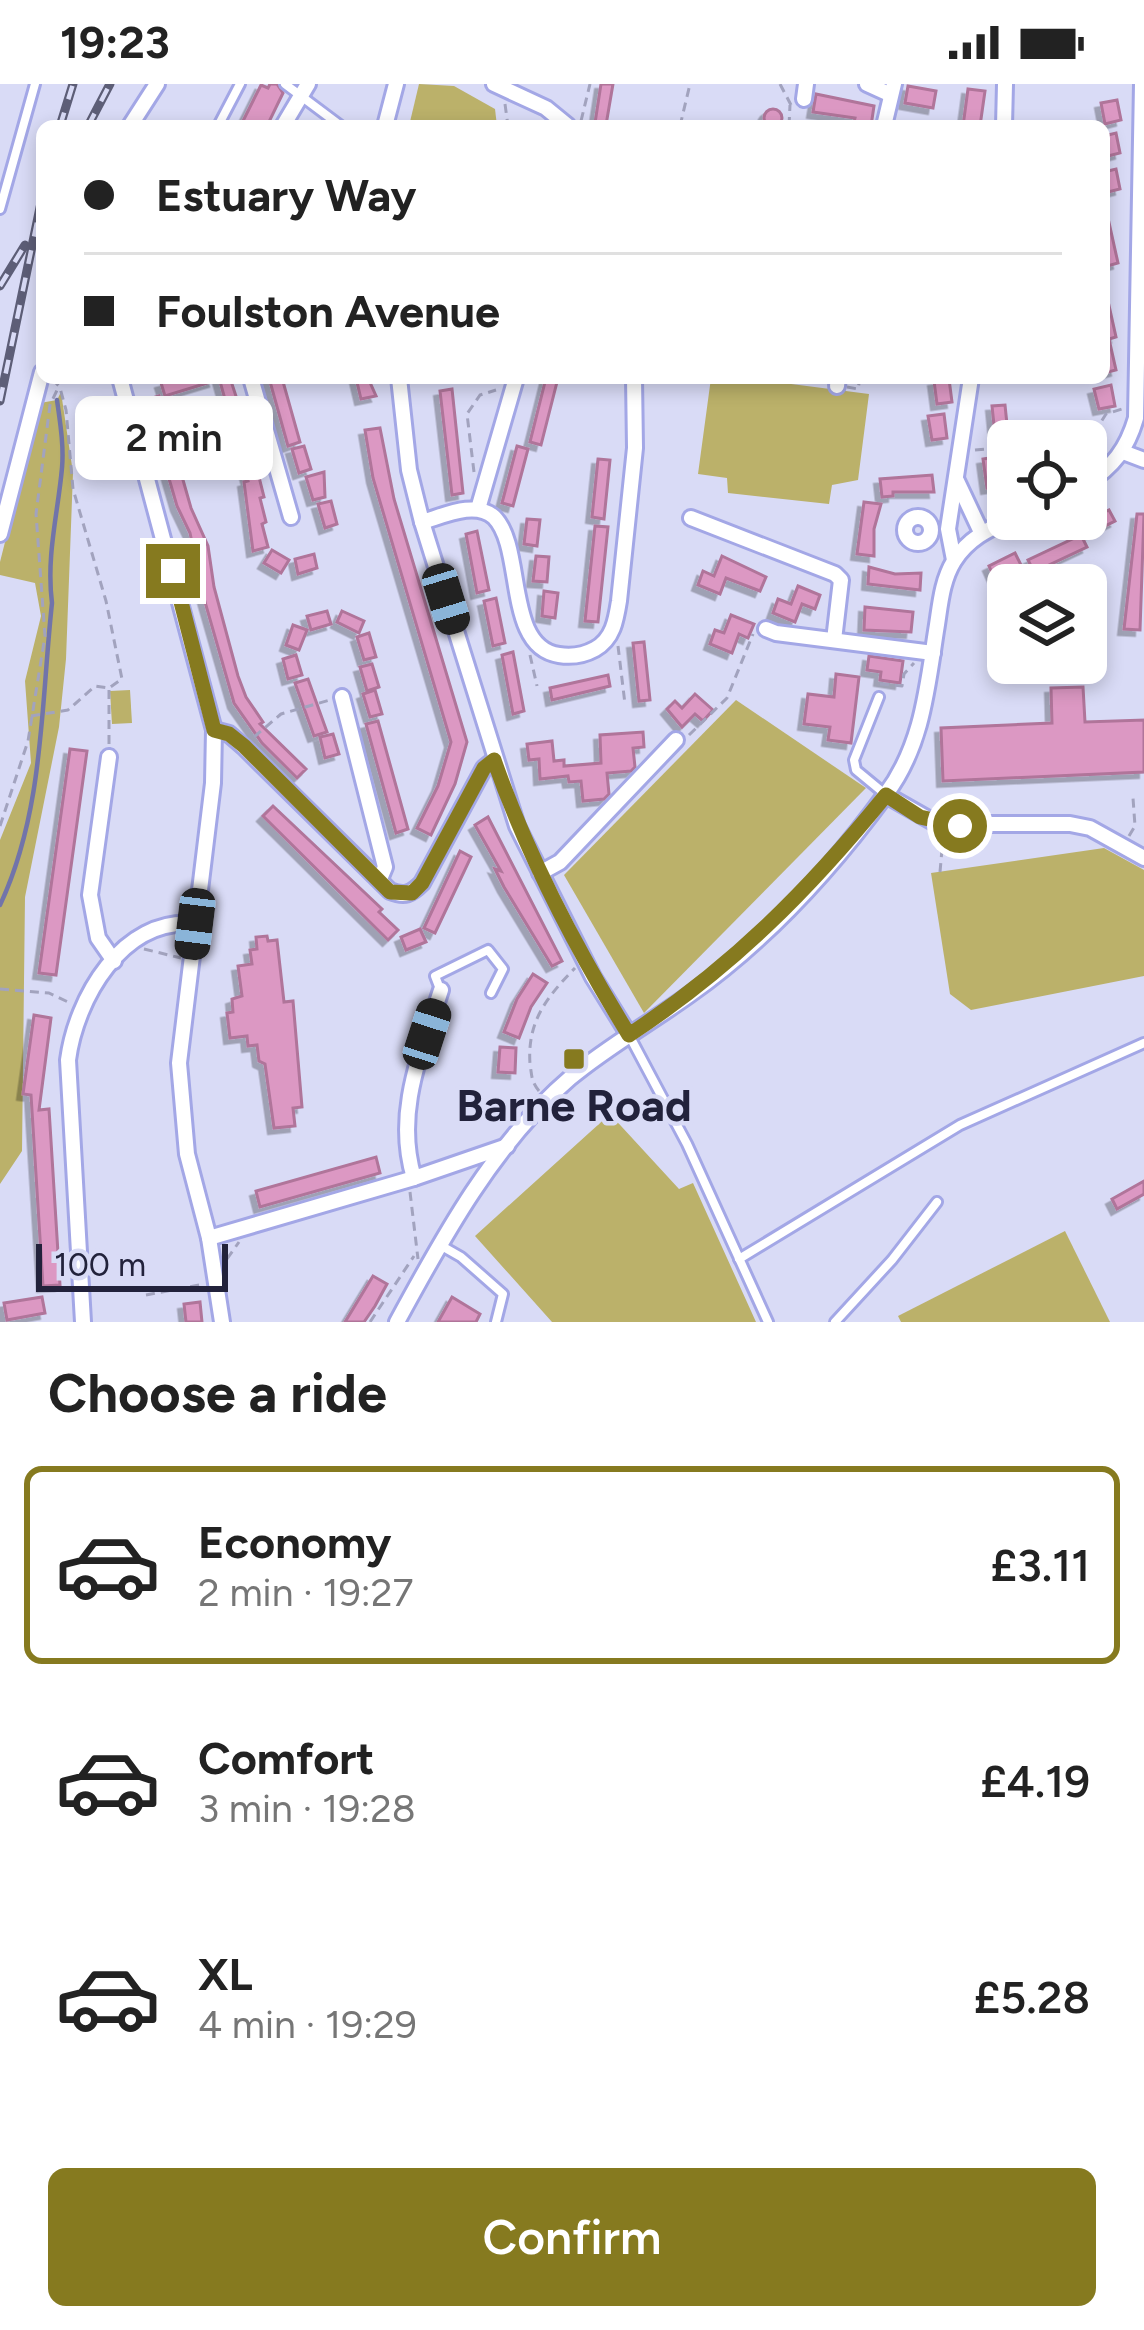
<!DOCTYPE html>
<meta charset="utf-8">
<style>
:root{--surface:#fff;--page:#f6f6f6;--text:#222;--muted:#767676;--line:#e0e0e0;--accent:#867a1f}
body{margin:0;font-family:Figtree,sans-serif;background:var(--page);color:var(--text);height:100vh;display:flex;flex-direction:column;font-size:45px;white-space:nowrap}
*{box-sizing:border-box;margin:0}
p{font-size:39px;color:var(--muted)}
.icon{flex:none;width:66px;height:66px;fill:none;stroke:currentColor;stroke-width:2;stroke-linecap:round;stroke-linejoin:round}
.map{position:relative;height:1238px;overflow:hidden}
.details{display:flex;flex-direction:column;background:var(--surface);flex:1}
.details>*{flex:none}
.top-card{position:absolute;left:36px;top:36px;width:1074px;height:264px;border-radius:18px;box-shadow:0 6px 18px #0003;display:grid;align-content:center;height:264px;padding:0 48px;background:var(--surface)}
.buttons{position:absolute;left:987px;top:336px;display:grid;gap:24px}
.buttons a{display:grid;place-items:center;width:120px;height:120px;border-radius:18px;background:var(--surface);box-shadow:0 6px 18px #0003;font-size:60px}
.scale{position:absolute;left:36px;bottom:30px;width:192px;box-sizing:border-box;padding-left:12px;border:6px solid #22223b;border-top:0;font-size:33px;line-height:42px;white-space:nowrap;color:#22223b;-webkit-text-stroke:9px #d9dbf6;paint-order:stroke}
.end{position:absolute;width:54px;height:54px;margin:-27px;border:15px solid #867a1f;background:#fff;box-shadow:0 0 0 6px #fff}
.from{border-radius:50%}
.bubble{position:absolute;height:84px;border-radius:18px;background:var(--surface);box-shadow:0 6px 18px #0003;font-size:39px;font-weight:600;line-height:84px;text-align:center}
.car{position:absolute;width:36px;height:72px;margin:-36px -18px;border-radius:15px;box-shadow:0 0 9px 3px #0007;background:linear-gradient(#222 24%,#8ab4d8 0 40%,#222 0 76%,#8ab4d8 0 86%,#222 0)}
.top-card b{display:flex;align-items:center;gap:42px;height:114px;font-size:45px}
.top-card b+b{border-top:3px solid var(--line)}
.top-card i{width:30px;height:30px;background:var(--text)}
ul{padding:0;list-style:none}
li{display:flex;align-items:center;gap:36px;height:198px;margin:0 24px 18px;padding:0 24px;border:6px solid transparent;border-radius:18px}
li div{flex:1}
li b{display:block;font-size:45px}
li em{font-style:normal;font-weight:600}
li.selected{border-color:var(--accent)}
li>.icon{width:108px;height:108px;stroke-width:1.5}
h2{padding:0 48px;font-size:54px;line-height:144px}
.primary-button{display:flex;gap:24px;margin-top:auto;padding:24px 48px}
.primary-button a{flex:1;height:138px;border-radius:18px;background:var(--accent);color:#fff;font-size:48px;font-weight:600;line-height:138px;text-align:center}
.status{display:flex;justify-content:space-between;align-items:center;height:84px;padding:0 60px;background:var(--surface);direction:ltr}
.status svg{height:33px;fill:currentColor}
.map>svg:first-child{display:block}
.green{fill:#bbb16a}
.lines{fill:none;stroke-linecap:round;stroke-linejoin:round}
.stream{stroke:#7174aa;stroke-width:4.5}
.building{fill:#dc98c3;stroke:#b0749a;stroke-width:3;filter:url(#shadow)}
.service-casing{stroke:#a3a7e6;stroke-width:14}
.minor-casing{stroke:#a3a7e6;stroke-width:20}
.path{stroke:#a2a3be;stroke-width:3;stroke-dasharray:9 6;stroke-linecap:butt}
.service{stroke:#fff;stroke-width:8}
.minor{stroke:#fff;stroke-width:14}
.rail-casing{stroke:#5d5e77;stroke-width:9}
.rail{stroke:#d9dbf6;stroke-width:4.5;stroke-dasharray:14;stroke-linecap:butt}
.route{stroke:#867a1f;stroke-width:15}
.poi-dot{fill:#867a1f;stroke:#d9dbf6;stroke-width:4.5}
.labels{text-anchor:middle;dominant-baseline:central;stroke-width:9;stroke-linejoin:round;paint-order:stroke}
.poi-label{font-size:45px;font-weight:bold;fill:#22223b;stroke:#d9dbf6}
</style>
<div class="status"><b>19:23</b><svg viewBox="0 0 49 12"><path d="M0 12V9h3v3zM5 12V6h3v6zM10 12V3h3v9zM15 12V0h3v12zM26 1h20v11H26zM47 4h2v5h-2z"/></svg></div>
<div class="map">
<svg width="1144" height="1238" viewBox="0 0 1144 1238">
<defs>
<filter id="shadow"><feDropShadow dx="-5.5" dy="5.5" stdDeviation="0" flood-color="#0004"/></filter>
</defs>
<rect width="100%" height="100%" fill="#d9dbf6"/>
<g class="green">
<polygon points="419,0 454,2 495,25 497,42 409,42"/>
<polygon points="711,294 745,294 869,310 858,396 832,401 829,420 728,409 727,394 698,390"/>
<polygon points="61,308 73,389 66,575 59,643 25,813 22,1067 0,1100 0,756 31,679 25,597 41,532 35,499 0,491 0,478 40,319 57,316"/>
<polygon points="130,606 132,639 112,640 110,607"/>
<polygon points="736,616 866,704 644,929 564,791"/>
<polygon points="1104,764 1144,786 1144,892 971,926 950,910 931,789"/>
<polygon points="610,1030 679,1105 693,1099 756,1238 552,1238 475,1152"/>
<polygon points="1065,1147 1110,1238 901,1238 898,1232"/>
</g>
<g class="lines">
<path class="stream" d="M0 821C44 728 41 619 52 519 46 472 58 429 62 384 64 361 60 338 57 316"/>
</g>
<g class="building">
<polygon points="270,0 277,0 283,9 267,42 242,39 261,1 268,4"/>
<polygon points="601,0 613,0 606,41 595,39"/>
<polygon points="908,2 936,7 933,24 905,19"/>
<polygon points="968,5 985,7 980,42 963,42"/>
<polygon points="816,10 874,22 871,42 853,42 855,34 813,28"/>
<polygon points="1117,16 1121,36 1105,40 1101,19"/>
<circle cx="773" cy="34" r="9"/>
<polygon points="1116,49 1120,69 1104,73 1104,52"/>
<polygon points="1116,85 1120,105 1104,109 1104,88"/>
<polygon points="1104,134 1108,134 1118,179 1104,183"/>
<polygon points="1104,217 1108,217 1116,253 1109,255 1116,286 1104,289"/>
<polygon points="179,294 213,294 214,297 165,312 161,299"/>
<polygon points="219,294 230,294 261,388 258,389 264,413 260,414 266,438 262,440 268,463 253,467 244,398 248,397"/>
<polygon points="269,294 282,294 300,358 288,362"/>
<polygon points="356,294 368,294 376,312 361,315"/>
<polygon points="546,294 558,294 541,361 530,358"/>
<polygon points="949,295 952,318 937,320 934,297"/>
<polygon points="1111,301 1115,322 1099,325 1094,305"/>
<polygon points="452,305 463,409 452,411 440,307"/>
<polygon points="159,312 191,424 208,462 214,503 238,592 246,613 263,638 260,640 306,685 297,694 262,659 234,619 203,511 190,449 177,422 146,316"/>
<polygon points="1005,321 1008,350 995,351 992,322"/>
<polygon points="944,330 947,354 932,356 928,332"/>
<polygon points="380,344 394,415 467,658 455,700 431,751 417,744 438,702 451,658 373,394 365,346"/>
<polygon points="304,362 311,385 299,389 292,365"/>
<polygon points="517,362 528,365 513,422 502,419"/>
<polygon points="996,373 1000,402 987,404 983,375"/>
<polygon points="598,375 610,376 604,435 592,433"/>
<polygon points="324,388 325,413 313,416 306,393"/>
<polygon points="932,391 934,408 893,408 893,412 882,413 880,395"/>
<polygon points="331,417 337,440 325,444 318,420"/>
<polygon points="864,418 881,420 874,445 874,472 857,470"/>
<polygon points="1109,426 1115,437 1089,450 1083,438"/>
<polygon points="1137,430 1144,430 1140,546 1124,545"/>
<polygon points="527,435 540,436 537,462 524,460"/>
<polygon points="595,442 608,443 598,538 585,537"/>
<polygon points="477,447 489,506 477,509 466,450"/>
<polygon points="1081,451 1087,463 1034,488 1028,476"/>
<polygon points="272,466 289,476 281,489 264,479"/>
<polygon points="1015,469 1021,481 994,493 989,482"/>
<polygon points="314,470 317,484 298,490 295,475"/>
<polygon points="536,472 549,473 547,498 533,497"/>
<polygon points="722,472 766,493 760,507 726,494 720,510 698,501 703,487 714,492"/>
<polygon points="869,483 895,490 921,489 920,506 868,500"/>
<polygon points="798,502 820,511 815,525 802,520 795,538 773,529 778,515 791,520"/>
<polygon points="544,507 558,509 555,534 542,532"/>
<polygon points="496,514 505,559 493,562 484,517"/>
<polygon points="865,523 913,528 911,548 864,546"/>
<polygon points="327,527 331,540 311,546 307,532"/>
<polygon points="342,527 364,537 359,549 337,538"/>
<polygon points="731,531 754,540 748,554 739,550 732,569 710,560 715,546 724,549"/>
<polygon points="293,541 307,546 299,566 286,561"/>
<polygon points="369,549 376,573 364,576 357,553"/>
<polygon points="644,558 650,616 639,617 633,559"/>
<polygon points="513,568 524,627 513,630 502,571"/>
<polygon points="296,571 302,591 288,595 283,575"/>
<polygon points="869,572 903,577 900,599 880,596 881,588 867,586"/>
<polygon points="372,580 379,603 367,607 360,583"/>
<polygon points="836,590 859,593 851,659 828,656 830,643 804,640 808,610 834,613"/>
<polygon points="608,591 610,602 552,616 550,604"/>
<polygon points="308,595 327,648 314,652 295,599"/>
<polygon points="1083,603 1085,638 1144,636 1144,688 943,697 941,644 1052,639 1051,604"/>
<polygon points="375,606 382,630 370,633 363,610"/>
<polygon points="695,610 713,626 703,637 695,630 682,643 667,625 675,617 682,624"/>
<polygon points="378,637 408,745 396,749 366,640"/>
<polygon points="643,648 644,663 633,664 635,683 631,687 607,689 609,710 604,715 583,717 581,697 569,698 568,692 540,695 539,675 529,676 527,660 552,657 554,677 564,676 564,682 601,679 600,651"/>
<polygon points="333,650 339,670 325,674 320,653"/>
<polygon points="70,665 87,667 56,891 39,889"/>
<polygon points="273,722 382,825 379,828 398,846 388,856 263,732"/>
<polygon points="488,733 562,877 552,882 504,803 495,785 501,787 475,741"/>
<polygon points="460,767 471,773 435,849 424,844"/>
<polygon points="420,845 426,858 406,866 401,853"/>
<polygon points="267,852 268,857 277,856 284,918 293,917 302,1023 293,1024 295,1042 274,1044 265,980 259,977 257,961 248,962 247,952 230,954 227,929 233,928 232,915 242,912 238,882 252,880 250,866 257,865 256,853"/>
<polygon points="533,890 547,899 531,923 519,954 504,948 517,915"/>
<polygon points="34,931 51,934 39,1026 49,1025 60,1201 43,1202 31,1011 23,1010"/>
<polygon points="500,963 516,964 515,989 498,988"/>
<polygon points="376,1073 380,1089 260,1123 256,1107"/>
<polygon points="1144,1097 1144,1110 1117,1125 1112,1115"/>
<polygon points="373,1192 387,1200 375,1222 364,1238 345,1238"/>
<polygon points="42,1213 45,1229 7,1236 4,1219"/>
<polygon points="452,1213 480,1230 476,1238 438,1238"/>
<polygon points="200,1218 202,1238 186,1238 184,1220"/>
</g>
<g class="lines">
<g class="service-casing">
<g id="service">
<polyline points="285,0 341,42"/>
<polyline points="218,42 240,0"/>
<polyline points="0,125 35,0"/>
<polyline points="879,613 854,676 856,686 885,710"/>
<polyline points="440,905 435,892 488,866 503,885 491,909"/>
<polyline points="629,951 687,1060 768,1238"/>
<polyline points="440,1161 461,1173 503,1210 496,1238"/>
<polyline points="739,1175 960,1041 1144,959"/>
<polyline points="835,1238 892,1176 937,1118"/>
</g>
</g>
<g class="minor-casing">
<g id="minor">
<polyline points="494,0 546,24 568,42"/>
<polyline points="867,0 889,10"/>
<polyline points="804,15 806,0"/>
<polyline points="130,42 157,0"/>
<polyline points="283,42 308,0"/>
<polyline points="385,42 396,0"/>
<polyline points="884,42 894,0"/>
<polyline points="1004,42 1005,0"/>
<polyline points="120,294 214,646 213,699 179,979 187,1070 209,1154 222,1238"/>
<polyline points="251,294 291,433"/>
<polyline points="399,294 409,386 422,438 517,742 593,893 629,951"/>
<polyline points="837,302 838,294"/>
<polyline points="1123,368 1144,376"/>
<polyline points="957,397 981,448"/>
<path d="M1086 400C1113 383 1127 365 1136 334L1142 0"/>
<polyline points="478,425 516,294"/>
<circle cx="918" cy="446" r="13"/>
<polyline points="691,434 835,490 841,496 834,556"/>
<path d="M422 438C443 432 475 416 494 433 525 464 504 563 559 571 571 573 584 571 595 565 613 555 616 536 619 517L635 364 634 294"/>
<polyline points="0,450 42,288"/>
<polyline points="954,476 948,445 971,294"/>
<polyline points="766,545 776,549 933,569"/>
<polyline points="342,613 385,783 380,795"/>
<path d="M214 646 229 650 244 663 390 807C405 813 411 810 422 799L484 684 494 676"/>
<polyline points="109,673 90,811 98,854 114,877"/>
<polyline points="886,711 937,740 1070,740 1090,744 1144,774"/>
<polyline points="540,789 560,778 676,656"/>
<path d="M414 1094C394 1028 421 969 441 906"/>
<polyline points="209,1154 414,1094 507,1062"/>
<path d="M83 1238 68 976C76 915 122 833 195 840"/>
<path d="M397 1238C443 1153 495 1058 570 994 607 963 650 939 689 911 764 858 832 784 886 710 922 662 927 605 936 547 940 524 941 498 954 477 968 455 988 445 1011 435"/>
</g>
</g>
<g class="path">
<polyline points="780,0 791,21"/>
<polyline points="505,20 508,42"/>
<polyline points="581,37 590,0"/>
<polyline points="680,42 690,0"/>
<polyline points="789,42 790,21"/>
<polyline points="847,303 858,305 860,294"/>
<polyline points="1028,357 1068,342 1088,349"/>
<polyline points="1086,362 1106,330 1125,324"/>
<polyline points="1086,365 1090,381"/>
<polyline points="975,366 1008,363"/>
<polyline points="474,388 467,330 480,311 496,306"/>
<polyline points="618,562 625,620"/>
<polyline points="530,571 537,602"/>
<polyline points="880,600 902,602 904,590 914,579"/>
<polyline points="109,606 109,662"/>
<polyline points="31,632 68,626 95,602 109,604 122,595 106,517 73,405 66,326 60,304"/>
<polyline points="689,651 727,614 753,550"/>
<polyline points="254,653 281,630 330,616"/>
<polyline points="0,742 28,657 45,552 36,430 50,321 59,302 56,299"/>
<polyline points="1129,752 1135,742 1133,714"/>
<polyline points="940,788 943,754"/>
<polyline points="144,865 181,874"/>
<polyline points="0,905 49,909 68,918"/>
<path d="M539 1007C531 997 532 992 530 980 527 937 547 913 575 884"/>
<polyline points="410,1108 418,1175"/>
<polyline points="227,1175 239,1158"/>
<polyline points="146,1211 204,1200"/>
<polyline points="370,1238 414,1172"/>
</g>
<use href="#service" class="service"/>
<use href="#minor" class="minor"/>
<g class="rail-casing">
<g id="rail">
<polyline points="60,42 73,0"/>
<polyline points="88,42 110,0"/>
<polyline points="0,202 25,161"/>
<polyline points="0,317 42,114"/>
</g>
</g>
<use href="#rail" class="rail"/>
</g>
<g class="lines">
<path class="route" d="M173 487 214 646 229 650 244 662 390 808 412 809 422 799 484 684 494 676C528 773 575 863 629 951 732 883 809 806 886 711L920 733 960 742"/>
</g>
<rect class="poi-dot" x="562" y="963" width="24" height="24" rx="6"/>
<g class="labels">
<g class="poi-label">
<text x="574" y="1021">Barne Road</text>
</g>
</g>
</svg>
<div class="buttons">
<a><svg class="icon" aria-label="locate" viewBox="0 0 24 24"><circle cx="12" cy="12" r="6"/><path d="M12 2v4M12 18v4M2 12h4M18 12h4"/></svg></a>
<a><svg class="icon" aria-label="layers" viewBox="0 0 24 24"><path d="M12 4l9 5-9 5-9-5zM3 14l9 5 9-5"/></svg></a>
</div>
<div class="scale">100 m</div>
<i class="end from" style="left:960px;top:742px"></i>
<i class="end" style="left:173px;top:487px"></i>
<div class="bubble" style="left:75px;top:312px;width:198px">2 min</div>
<i class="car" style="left:446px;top:515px;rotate:163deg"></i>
<i class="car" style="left:195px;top:840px;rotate:187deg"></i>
<i class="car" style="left:427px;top:950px;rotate:18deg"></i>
<div class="top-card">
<b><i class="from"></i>Estuary Way</b>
<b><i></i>Foulston Avenue</b>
</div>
</div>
<section class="details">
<h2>Choose a ride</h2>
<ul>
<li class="selected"><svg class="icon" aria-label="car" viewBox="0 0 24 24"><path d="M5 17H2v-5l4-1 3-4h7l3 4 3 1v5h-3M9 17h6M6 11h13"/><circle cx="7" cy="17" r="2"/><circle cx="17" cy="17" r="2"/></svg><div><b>Economy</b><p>2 min · 19:27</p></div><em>£3.11</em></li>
<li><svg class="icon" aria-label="car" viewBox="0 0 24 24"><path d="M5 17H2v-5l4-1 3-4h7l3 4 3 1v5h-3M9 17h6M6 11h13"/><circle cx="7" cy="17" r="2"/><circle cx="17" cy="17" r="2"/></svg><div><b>Comfort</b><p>3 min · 19:28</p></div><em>£4.19</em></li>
<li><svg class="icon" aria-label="car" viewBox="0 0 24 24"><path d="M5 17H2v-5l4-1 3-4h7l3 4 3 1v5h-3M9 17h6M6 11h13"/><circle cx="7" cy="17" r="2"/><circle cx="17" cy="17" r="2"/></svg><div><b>XL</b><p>4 min · 19:29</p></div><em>£5.28</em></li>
</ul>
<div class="primary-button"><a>Confirm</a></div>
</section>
